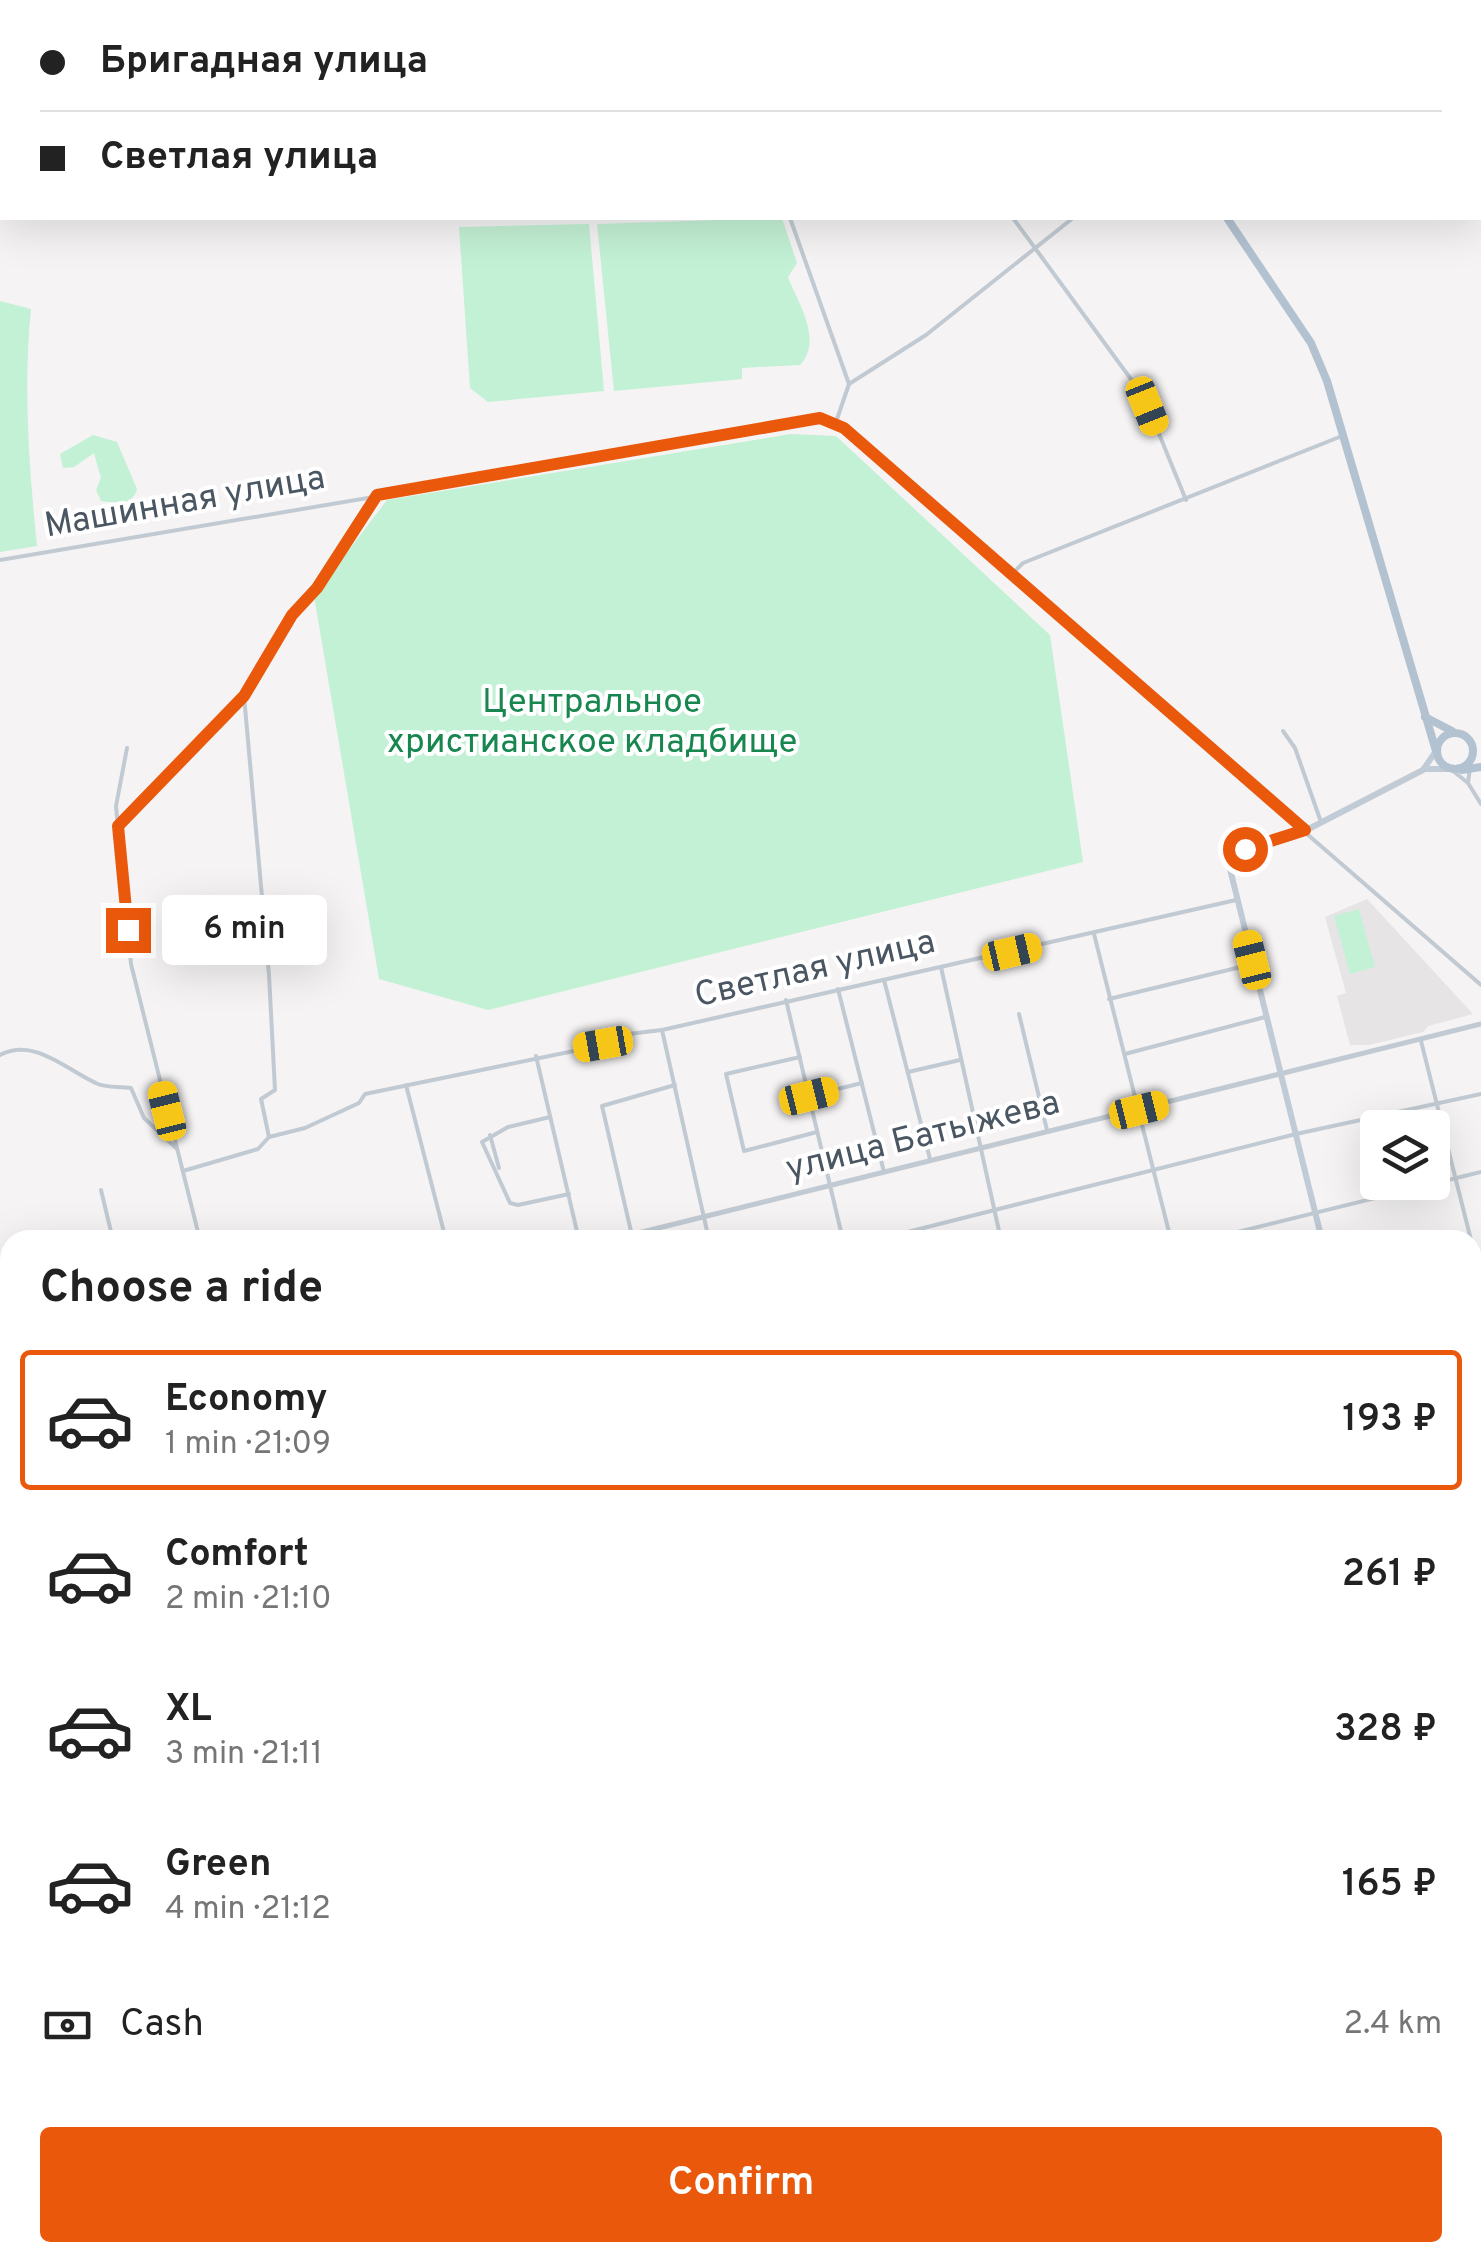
<!DOCTYPE html>
<meta charset="utf-8">
<style>
:root{--surface:#fff;--page:#f2f2f2;--text:#222;--muted:#767676;--line:#e0e0e0;--accent:#ea580c}
body{margin:0;font-family:Overpass,sans-serif;background:var(--page);color:var(--text);height:100vh;display:flex;flex-direction:column;font-size:38px;white-space:nowrap}
*{box-sizing:border-box;margin:0}
p{font-size:32px;color:var(--muted)}
.icon{flex:none;width:55px;height:55px;fill:none;stroke:currentColor;stroke-width:2;stroke-linecap:round;stroke-linejoin:round}
.map{position:relative;flex:1;overflow:hidden}
.drawer{position:absolute;left:0px;top:1230px;width:1482px;height:1032px;display:flex;flex-direction:column;background:var(--surface);border-radius:30px 30px 0 0;box-shadow:0 10px 40px #0002}
.drawer>*{flex:none}
.top-card{position:absolute;left:0px;top:0px;width:1482px;height:220px;box-shadow:0 10px 40px #0002;display:grid;align-content:center;height:220px;padding:0 40px;background:var(--surface)}
.controls{position:absolute;left:1360px;top:1110px;display:grid;gap:20px}
.controls a{display:grid;place-items:center;width:90px;height:90px;border-radius:10px;background:var(--surface);box-shadow:0 10px 40px #0002;font-size:50px}
.end{position:absolute;width:45px;height:45px;margin:-22px;border:12px solid #ea580c;background:#fff;box-shadow:0 0 0 5px #fff}
.from{border-radius:50%}
.bubble{position:absolute;height:70px;border-radius:10px;background:var(--surface);box-shadow:0 10px 40px #0002;font-size:32px;font-weight:600;line-height:70px;text-align:center}
.car{position:absolute;width:30px;height:60px;margin:-30px -15px;border-radius:12px;box-shadow:0 0 8px 2px #0007;background:linear-gradient(#f5c518 24%,#345 0 40%,#f5c518 0 76%,#345 0 86%,#f5c518 0)}
.top-card b{display:flex;align-items:center;gap:35px;height:95px;font-size:38px}
.top-card b+b{border-top:2px solid var(--line)}
.top-card i{width:25px;height:25px;background:var(--text)}
ul{padding:0;list-style:none}
li{display:flex;align-items:center;gap:30px;height:140px;margin:0 20px 15px;padding:0 20px;border:5px solid transparent;border-radius:10px}
li div{flex:1}
li b{display:block;font-size:38px}
li em{font-style:normal;font-weight:600}
li.active{border-color:var(--accent)}
li>.icon{width:90px;height:90px;stroke-width:1.5}
h2{padding:0 40px;font-size:45px;line-height:120px}
.pay{display:flex;align-items:center;gap:25px;height:110px;padding:0 40px;font-size:38px}
.pay p{margin-inline-start:auto}
.cta{display:flex;gap:20px;margin-top:auto;padding:20px 40px}
.cta a{flex:1;height:115px;border-radius:10px;background:var(--accent);color:#fff;font-size:40px;font-weight:600;line-height:115px;text-align:center}
.map>svg:first-child{display:block}
.education{fill:#e6e4e5}
.green{fill:#c3f1d5}
.lines{fill:none;stroke-linecap:round;stroke-linejoin:round}
.river{stroke:#90daee;stroke-width:9}
.minor{stroke:#c1cad2;stroke-width:4}
.tertiary{stroke:#c1cad2;stroke-width:5}
.secondary{stroke:#c1cbd6;stroke-width:6}
.primary{stroke:#b3c2d1;stroke-width:8}
.route{stroke:#ea580c;stroke-width:12}
.labels{text-anchor:middle;dominant-baseline:central;stroke-width:8;stroke-linejoin:round;paint-order:stroke}
.street-label{font-size:35px;fill:#4a5661;stroke:#fff}
.park-label{font-size:35px;fill:#17864f;stroke:#fff}
</style>
<div class="map">
<svg width="1481" height="2262" viewBox="0 0 1481 2262">
<rect width="100%" height="100%" fill="#f5f3f3"/>
<g class="education">
<polygon points="1367,899 1473,1014 1428,1026 1423,1032 1369,1045 1350,1045 1337,996 1346,993 1325,917"/>
<polygon points="1481,1650 1481,1760 1475,1770 1472,1652"/>
</g>
<g class="green">
<path d="M782 218 797 263 788 277C799 305 823 340 800 365L742 368V379L614 391 597 224Z"/>
<polygon points="589,224 604,391 488,402 470,388 459,227"/>
<path d="M0 301 31 309C23 388 29 467 37 546L0 552Z"/>
<polygon points="791,434 836,436 1050,635 1083,862 488,1010 379,979 314,596 387,500"/>
<path d="M93 435 117 442 137 489C133 506 115 503 101 501L96 490 101 478 94 453 74 467 63 468 60 454Z"/>
<polygon points="1359,909 1375,967 1350,974 1334,916"/>
</g>
<g class="lines">
<g class="river">
<polyline points="0,1346 10,1355"/>
<polyline points="355,2262 358,2252"/>
</g>
<g class="minor">
<polyline points="576,0 577,2"/>
<polyline points="869,0 870,2"/>
<polyline points="1199,0 1200,2"/>
<polyline points="1314,0 1316,2"/>
<polyline points="502,2 509,0"/>
<polyline points="1353,2 1356,0"/>
<polyline points="1480,13 1481,13"/>
<polyline points="790,218 849,384"/>
<polyline points="1013,218 1144,397 1186,500"/>
<polyline points="836,422 849,384 926,335 1073,218"/>
<polyline points="0,560 830,420 1481,985"/>
<polyline points="1012,574 1023,563 1342,436"/>
<polyline points="1283,731 1295,748 1321,822"/>
<polyline points="127,748 116,806 131,964 200,1240"/>
<polyline points="1452,770 1468,783 1481,804"/>
<polyline points="1468,783 1471,760"/>
<polyline points="118,827 243,697"/>
<polyline points="1094,934 1171,1240"/>
<polyline points="941,967 1001,1240"/>
<polyline points="884,980 930,1159"/>
<polyline points="838,989 884,1172"/>
<polyline points="1109,999 1253,964"/>
<polyline points="786,1000 843,1240"/>
<polyline points="1019,1014 1047,1130"/>
<polyline points="662,1030 709,1240"/>
<polyline points="1421,1041 1471,1240"/>
<polyline points="1125,1054 1265,1017"/>
<path d="M0 1055C35 1037 66 1070 98 1084 108 1088 120 1086 131 1088L144 1118 176 1148"/>
<polyline points="536,1056 579,1240"/>
<polyline points="800,1057 726,1074 744,1151 817,1132"/>
<polyline points="908,1072 960,1060"/>
<polyline points="406,1085 446,1240"/>
<polyline points="809,1096 862,1083"/>
<polyline points="550,1117 508,1127 482,1142 510,1203 518,1205 569,1194"/>
<polyline points="490,1135 499,1168"/>
<polyline points="269,1137 261,1099 275,1090 269,975 244,696 292,615 317,588 377,495"/>
<polyline points="183,1171 258,1149 269,1137 305,1128 359,1103 365,1094 603,1045 628,1034 662,1030 1236,900"/>
<polyline points="101,1190 113,1240"/>
<polyline points="633,1240 602,1106 675,1085"/>
<polyline points="876,1240 1296,1134 1481,1094"/>
<polyline points="1205,1240 1481,1172"/>
<polyline points="1472,1247 1481,1282"/>
<polyline points="1472,1456 1481,1454"/>
<polyline points="1472,1541 1481,1538"/>
<polyline points="1472,1585 1481,1582"/>
<polyline points="0,1628 9,1640 10,1684"/>
<polyline points="0,1741 10,1740"/>
<polyline points="1472,1775 1481,1779"/>
<polyline points="0,1911 10,1910"/>
<polyline points="1472,1972 1481,1973"/>
<polyline points="0,2084 10,2083"/>
<polyline points="1472,2093 1481,2093"/>
<polyline points="1472,2148 1481,2149"/>
<polyline points="1472,2191 1481,2196"/>
<polyline points="0,2238 10,2237"/>
<polyline points="204,2252 205,2262"/>
<polyline points="304,2252 305,2262"/>
<polyline points="891,2252 911,2262"/>
<polyline points="1031,2252 1044,2262"/>
<polyline points="1471,2252 1481,2258"/>
<polyline points="451,2262 453,2252"/>
<polyline points="830,2262 835,2252"/>
<polyline points="951,2262 956,2252"/>
<polyline points="1222,2262 1264,2262"/>
</g>
<g class="tertiary">
<polyline points="610,1240 1481,1024"/>
<polyline points="0,1462 10,1510"/>
<polyline points="1472,1649 1481,1647"/>
<polyline points="1472,1833 1481,1838"/>
<polyline points="89,2252 90,2262"/>
</g>
<g class="secondary">
<polyline points="1424,769 1448,769"/>
<polyline points="1322,1240 1229,865 1237,853 1293,837 1423,770 1436,751"/>
<polyline points="1472,1326 1481,1324"/>
<polyline points="1472,1335 1481,1333"/>
<polyline points="0,1428 10,1438"/>
<polyline points="1439,2252 1442,2262"/>
</g>
<g class="primary">
<polyline points="1080,0 1082,2"/>
<polyline points="1227,218 1311,343 1327,381 1436,751"/>
<polyline points="1425,717 1452,731"/>
<circle cx="1455" cy="751" r="18"/>
<polyline points="1462,770 1481,767"/>
</g>
</g>
<g class="lines">
<polyline class="route" points="128,930 118,826 244,696 292,615 317,588 377,495 820,418 844,428 1305,830 1245,849"/>
</g>
<g class="labels">
<g class="street-label">
<text transform="translate(185 503) rotate(-10)">Машинная улица</text>
<text transform="translate(815 970) rotate(-13)">Светлая улица</text>
<text transform="translate(923 1137) rotate(-14)">улица Батыжева</text>
</g>
<g class="park-label">
<text x="592" y="703">Центральное<tspan x="592" dy="40">христианское кладбище</tspan></text>
</g>
</g>
</svg>
<div class="controls">
<a><svg class="icon" aria-label="layers" viewBox="0 0 24 24"><path d="M12 4l9 5-9 5-9-5zM3 14l9 5 9-5"/></svg></a>
</div>
<i class="end from" style="left:1245px;top:849px"></i>
<i class="end" style="left:128px;top:930px"></i>
<div class="bubble" style="left:162px;top:895px;width:165px">6 min</div>
<i class="car" style="left:1147px;top:406px;rotate:158deg"></i>
<i class="car" style="left:1012px;top:952px;rotate:77deg"></i>
<i class="car" style="left:1252px;top:960px;rotate:346deg"></i>
<i class="car" style="left:603px;top:1044px;rotate:260deg"></i>
<i class="car" style="left:809px;top:1096px;rotate:76deg"></i>
<i class="car" style="left:1139px;top:1110px;rotate:76deg"></i>
<i class="car" style="left:167px;top:1111px;rotate:346deg"></i>
<div class="top-card">
<b><i class="from"></i>Бригадная улица</b>
<b><i></i>Светлая улица</b>
</div>
<section class="drawer">
<h2>Choose a ride</h2>
<ul>
<li class="active"><svg class="icon" aria-label="car" viewBox="0 0 24 24"><path d="M5 17H2v-5l4-1 3-4h7l3 4 3 1v5h-3M9 17h6M6 11h13"/><circle cx="7" cy="17" r="2"/><circle cx="17" cy="17" r="2"/></svg><div><b>Economy</b><p>1 min · 21:09</p></div><em>193 ₽</em></li>
<li><svg class="icon" aria-label="car" viewBox="0 0 24 24"><path d="M5 17H2v-5l4-1 3-4h7l3 4 3 1v5h-3M9 17h6M6 11h13"/><circle cx="7" cy="17" r="2"/><circle cx="17" cy="17" r="2"/></svg><div><b>Comfort</b><p>2 min · 21:10</p></div><em>261 ₽</em></li>
<li><svg class="icon" aria-label="car" viewBox="0 0 24 24"><path d="M5 17H2v-5l4-1 3-4h7l3 4 3 1v5h-3M9 17h6M6 11h13"/><circle cx="7" cy="17" r="2"/><circle cx="17" cy="17" r="2"/></svg><div><b>XL</b><p>3 min · 21:11</p></div><em>328 ₽</em></li>
<li><svg class="icon" aria-label="car" viewBox="0 0 24 24"><path d="M5 17H2v-5l4-1 3-4h7l3 4 3 1v5h-3M9 17h6M6 11h13"/><circle cx="7" cy="17" r="2"/><circle cx="17" cy="17" r="2"/></svg><div><b>Green</b><p>4 min · 21:12</p></div><em>165 ₽</em></li>
</ul>
<div class="pay"><svg class="icon" aria-label="cash" viewBox="0 0 24 24"><path d="M3 7h18v10H3z"/><circle cx="12" cy="12" r="2"/></svg>Cash<p>2.4 km</p></div>
<div class="cta"><a>Confirm</a></div>
</section>
</div>
